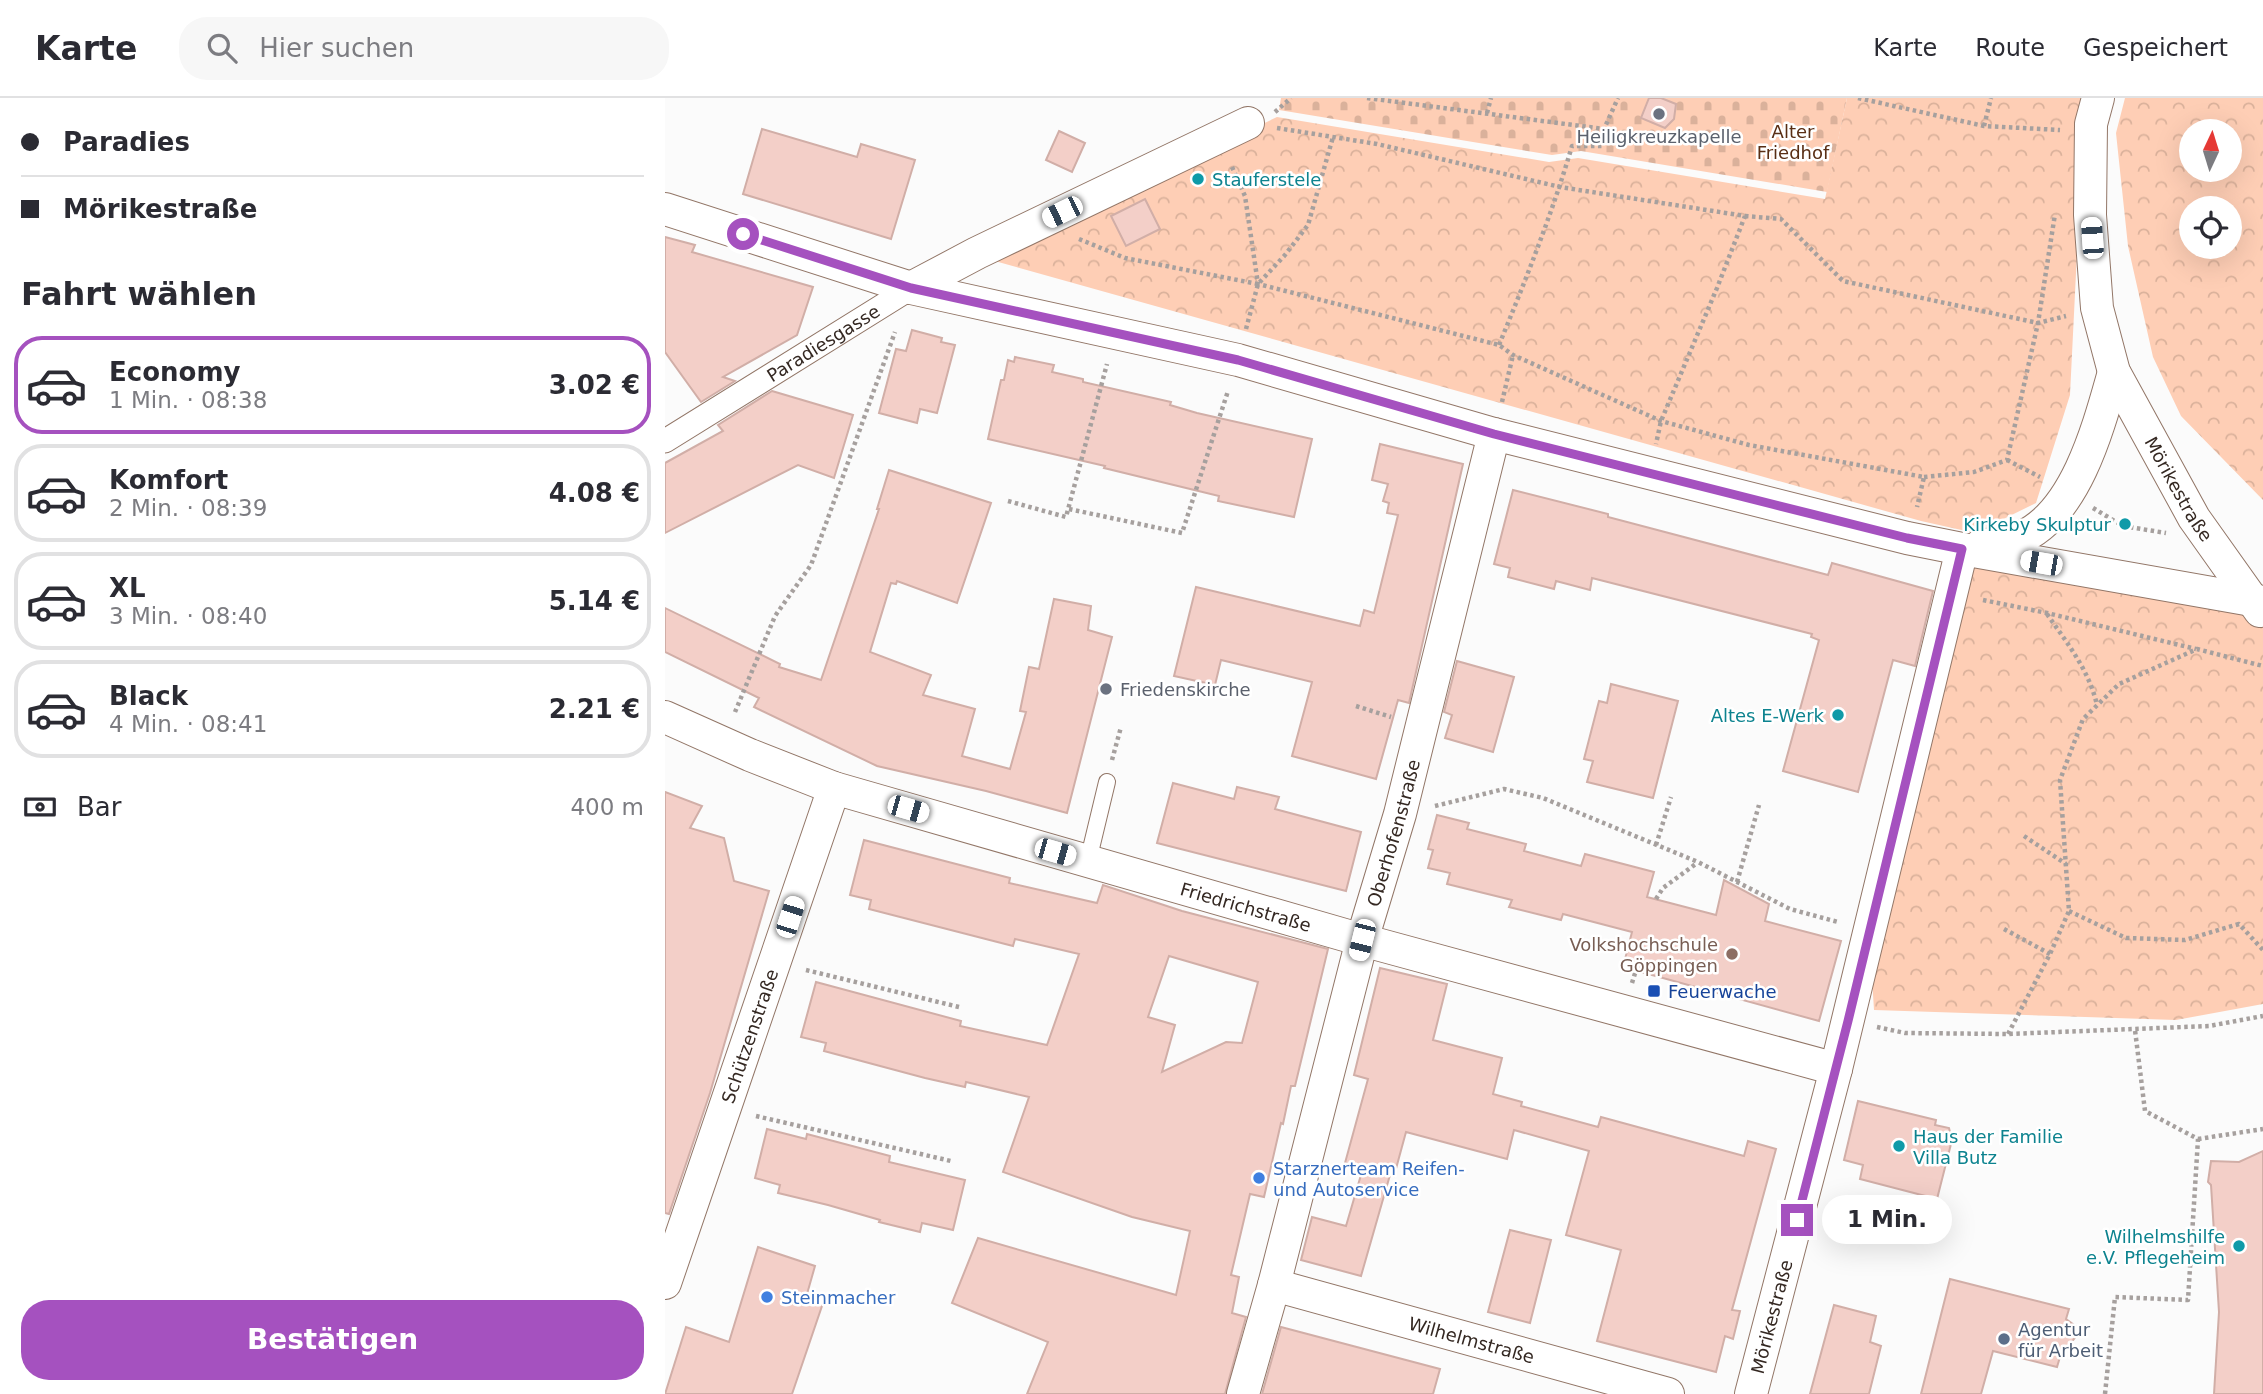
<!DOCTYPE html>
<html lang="de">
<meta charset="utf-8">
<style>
:root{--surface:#fff;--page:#f7f7f7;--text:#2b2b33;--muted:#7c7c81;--line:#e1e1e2;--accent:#a551bf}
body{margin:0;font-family:"DejaVu Sans",sans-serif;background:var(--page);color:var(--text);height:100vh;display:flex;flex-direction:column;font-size:26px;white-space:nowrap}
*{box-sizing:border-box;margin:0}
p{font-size:23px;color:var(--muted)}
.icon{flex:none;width:38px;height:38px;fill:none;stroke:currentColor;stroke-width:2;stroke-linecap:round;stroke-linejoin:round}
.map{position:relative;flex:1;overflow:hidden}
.side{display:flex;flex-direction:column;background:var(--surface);width:665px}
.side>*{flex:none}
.hud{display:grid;align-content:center;height:154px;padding:0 21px;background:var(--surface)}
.needle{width:46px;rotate:4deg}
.tools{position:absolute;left:1514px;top:21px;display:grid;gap:14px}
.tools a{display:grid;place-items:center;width:63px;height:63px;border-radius:50%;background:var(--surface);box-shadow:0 7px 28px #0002;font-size:35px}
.end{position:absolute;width:32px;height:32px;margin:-16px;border:9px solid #a551bf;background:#fff;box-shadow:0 0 0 4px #fff}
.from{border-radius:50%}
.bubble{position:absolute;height:49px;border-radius:24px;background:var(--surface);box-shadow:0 7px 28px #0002;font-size:23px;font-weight:800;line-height:49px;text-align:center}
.car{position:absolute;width:21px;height:42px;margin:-21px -10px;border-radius:9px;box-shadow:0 0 5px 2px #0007;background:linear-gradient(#fff 24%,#345 0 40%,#fff 0 76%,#345 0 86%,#fff 0)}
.hud b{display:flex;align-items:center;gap:24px;height:66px;font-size:26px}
.hud b+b{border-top:2px solid var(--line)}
.hud i{width:18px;height:18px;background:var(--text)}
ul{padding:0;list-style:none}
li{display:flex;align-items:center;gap:21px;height:98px;margin:0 14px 10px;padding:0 7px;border:4px solid var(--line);border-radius:28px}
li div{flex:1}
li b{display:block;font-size:26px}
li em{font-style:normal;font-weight:800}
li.current{border-color:var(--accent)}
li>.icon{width:63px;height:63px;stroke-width:1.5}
h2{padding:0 21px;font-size:32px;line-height:84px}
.pay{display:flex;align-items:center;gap:18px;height:77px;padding:0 21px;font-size:26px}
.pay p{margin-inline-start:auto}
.primary-button{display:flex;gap:14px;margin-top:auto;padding:14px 21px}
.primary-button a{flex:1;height:80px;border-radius:28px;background:var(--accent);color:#fff;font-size:28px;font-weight:800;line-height:80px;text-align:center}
header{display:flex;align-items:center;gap:42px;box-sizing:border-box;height:98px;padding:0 35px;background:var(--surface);border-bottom:2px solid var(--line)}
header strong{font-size:33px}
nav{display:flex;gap:38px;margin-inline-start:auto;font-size:24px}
.search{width:490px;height:63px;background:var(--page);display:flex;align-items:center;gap:18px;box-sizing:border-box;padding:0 24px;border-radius:28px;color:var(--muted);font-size:26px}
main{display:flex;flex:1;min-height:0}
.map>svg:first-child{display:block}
.cemetery{fill:url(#cemetery-stones)}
.park{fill:url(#park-crowns);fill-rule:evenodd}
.building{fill:#f3cfc8;stroke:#d1aea7;stroke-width:2;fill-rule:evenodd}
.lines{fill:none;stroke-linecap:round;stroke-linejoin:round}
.service-casing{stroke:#927667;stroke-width:18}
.pedestrian-casing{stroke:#927667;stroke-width:25}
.minor-casing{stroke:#927667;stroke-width:34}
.path{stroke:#a6a09e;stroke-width:4.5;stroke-dasharray:3.5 3.5;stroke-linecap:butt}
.service{stroke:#fff;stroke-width:16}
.pedestrian{stroke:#fff;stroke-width:23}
.minor{stroke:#fff;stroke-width:32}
.route{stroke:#a551bf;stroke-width:9}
.worship-dot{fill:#6b7280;stroke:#fff;stroke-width:2.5}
.culture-dot{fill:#0f9aa8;stroke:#fff;stroke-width:2.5}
.education-dot{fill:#8d6e63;stroke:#fff;stroke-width:2.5}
.transit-dot{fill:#1a4fb4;stroke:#fff;stroke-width:2.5}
.shop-dot{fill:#3f7fe0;stroke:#fff;stroke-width:2.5}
.service-dot{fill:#5c6f8a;stroke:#fff;stroke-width:2.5}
.labels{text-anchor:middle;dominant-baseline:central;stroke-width:5;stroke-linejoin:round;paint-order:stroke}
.park-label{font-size:18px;fill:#592e14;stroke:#fff}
.worship-label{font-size:18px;fill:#5b616d;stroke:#fff}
.culture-label{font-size:18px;fill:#0d838f;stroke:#fff;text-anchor:end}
.street-label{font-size:18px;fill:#342822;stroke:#fff}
.education-label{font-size:18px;fill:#785e54;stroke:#fff;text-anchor:end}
.transit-label{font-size:18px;fill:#164399;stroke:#fff;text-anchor:start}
.shop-label{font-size:18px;fill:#366cbe;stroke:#fff;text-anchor:start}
.service-label{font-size:18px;fill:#4e5e75;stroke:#fff;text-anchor:start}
</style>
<header>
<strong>Karte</strong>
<div class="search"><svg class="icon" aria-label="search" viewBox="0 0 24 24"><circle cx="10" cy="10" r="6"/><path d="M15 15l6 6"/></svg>Hier suchen</div>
<nav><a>Karte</a><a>Route</a><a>Gespeichert</a></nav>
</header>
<main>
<section class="side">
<div class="hud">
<b><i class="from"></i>Paradies</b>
<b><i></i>Mörikestraße</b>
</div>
<h2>Fahrt wählen</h2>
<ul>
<li class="current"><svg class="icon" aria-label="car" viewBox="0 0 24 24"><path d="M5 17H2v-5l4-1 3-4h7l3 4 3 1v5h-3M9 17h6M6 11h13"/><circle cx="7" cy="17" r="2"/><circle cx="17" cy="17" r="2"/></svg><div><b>Economy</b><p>1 Min. · 08:38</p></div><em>3.02 €</em></li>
<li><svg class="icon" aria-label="car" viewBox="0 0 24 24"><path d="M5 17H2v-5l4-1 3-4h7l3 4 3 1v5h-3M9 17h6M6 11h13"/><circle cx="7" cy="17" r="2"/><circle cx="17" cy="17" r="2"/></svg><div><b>Komfort</b><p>2 Min. · 08:39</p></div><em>4.08 €</em></li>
<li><svg class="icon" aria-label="car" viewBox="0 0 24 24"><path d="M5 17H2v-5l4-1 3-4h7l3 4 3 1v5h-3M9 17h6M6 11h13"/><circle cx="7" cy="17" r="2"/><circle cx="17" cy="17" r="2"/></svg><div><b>XL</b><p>3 Min. · 08:40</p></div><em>5.14 €</em></li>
<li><svg class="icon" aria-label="car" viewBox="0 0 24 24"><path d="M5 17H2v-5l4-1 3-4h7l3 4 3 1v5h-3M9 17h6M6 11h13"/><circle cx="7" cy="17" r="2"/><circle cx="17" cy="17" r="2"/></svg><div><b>Black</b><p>4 Min. · 08:41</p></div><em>2.21 €</em></li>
</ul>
<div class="pay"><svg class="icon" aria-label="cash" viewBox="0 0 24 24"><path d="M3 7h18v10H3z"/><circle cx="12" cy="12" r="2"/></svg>Bar<p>400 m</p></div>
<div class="primary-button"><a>Bestätigen</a></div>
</section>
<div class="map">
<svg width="1598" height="1296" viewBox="0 0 1598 1296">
<defs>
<pattern id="cemetery-stones" width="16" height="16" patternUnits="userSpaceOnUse" patternTransform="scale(1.75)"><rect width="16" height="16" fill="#feceb5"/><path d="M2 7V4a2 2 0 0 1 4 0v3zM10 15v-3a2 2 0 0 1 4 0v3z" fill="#dab19b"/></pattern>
<pattern id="park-crowns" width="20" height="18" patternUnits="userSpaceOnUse" patternTransform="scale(1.75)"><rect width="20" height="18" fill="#feceb5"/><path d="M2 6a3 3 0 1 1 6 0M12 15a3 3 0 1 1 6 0" fill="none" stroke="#dab19b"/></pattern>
</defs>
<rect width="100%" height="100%" fill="#fbfbfb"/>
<polygon class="cemetery" points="616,0 1182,0 1162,94 916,53 887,57 614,12"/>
<g class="park">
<polygon points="1182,0 1426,0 1418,33 1405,297 1371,405 1310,435 1256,423 319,160 612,19 884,64 913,60 1160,101"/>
<path d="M1460 0H1598V402L1516 318 1488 259 1463 148 1451 35ZM1564 33V72H1526V33ZM1564 110V149H1526V110Z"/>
<polygon points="1297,451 1598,517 1598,906 1511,922 1209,912 1204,833"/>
</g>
<g class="building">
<polygon points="984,0 996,0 1011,6 1009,21 1000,30 976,20"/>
<polygon points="97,31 192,59 196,46 250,62 226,141 78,96"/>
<polygon points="394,33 420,45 407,74 381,62"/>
<polygon points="480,101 495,131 461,148 446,118"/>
<polygon points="0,139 30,147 27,154 148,189 132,237 58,279 70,283 36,304 0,254"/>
<polygon points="247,232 277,240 276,244 290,247 272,315 255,311 252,325 214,315 231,251 241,253"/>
<polygon points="350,259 389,267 387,274 418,281 418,284 506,304 505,307 532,315 647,341 629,419 553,403 554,398 439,370 440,368 323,341 336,282 339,282 343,262 349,264"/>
<polygon points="107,293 188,317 169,380 133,367 0,435 0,365 58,333 53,327"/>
<polygon points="715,346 798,366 744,605 733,602 711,681 627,658 647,584 556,562 550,587 509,578 531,489 695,528 699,512 709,515 733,417 722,415 724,405 718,403 723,386 707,382"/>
<polygon points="224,372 326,405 292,505 232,483 231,486 226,485 205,554 266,577 258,597 310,611 297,658 345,671 361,614 355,613 364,569 374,571 389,501 426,508 423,532 447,539 402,715 321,693 212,668 89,609 94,600 0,554 0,510 115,566 114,569 156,582 214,411 212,411"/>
<polygon points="848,392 943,416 943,419 1163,477 1167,465 1268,493 1250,568 1228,562 1193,694 1118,673 1154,542 1146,539 1147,536 927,480 925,492 891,483 889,491 843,479 845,470 829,466"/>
<polygon points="792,563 849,579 828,654 780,640 787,617 779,614"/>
<polygon points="946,586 1013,603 988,700 922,684 928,663 919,661 934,603 942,605"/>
<polygon points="508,685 569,701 572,689 614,699 610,711 696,734 681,793 492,745"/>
<polygon points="0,694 37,708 25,730 59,740 69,783 104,793 45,995 4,1116 0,1115"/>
<polygon points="772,717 804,725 802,731 861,746 859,753 916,768 920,756 989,774 982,799 1051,817 1059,782 1104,806 1100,823 1176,843 1154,923 958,869 967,834 898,816 896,822 844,809 847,802 782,786 785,775 763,770 768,752 763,751"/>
<path d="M199 742 345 780 344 785 432 805 438 787 517 813 663 851 630 988H626L618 1026 616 1025 599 1099 585 1096 566 1177 574 1179 567 1215 581 1219 560 1296H362L383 1244 287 1205 313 1140 511 1197 525 1133 467 1119 338 1074 364 999 301 984 300 989 260 980 159 953 161 945 136 939 151 884 296 923 295 928 382 947 414 856 350 841 348 848 204 811 206 802 185 797ZM504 858 593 884 577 945 561 944 497 974 510 927 483 919Z"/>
<polygon points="715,870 782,886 768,942 837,960 828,996 857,1004 856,1008 933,1029 936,1019 1079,1058 1083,1043 1111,1051 1067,1212 1075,1213 1068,1241 1060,1238 1051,1274 932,1243 956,1152 901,1137 924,1053 849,1032 842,1061 741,1034 729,1078 725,1077 696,1178 636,1162 647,1119 681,1128 698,1070 680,1065 703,981 689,977"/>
<polygon points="1193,1003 1271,1022 1270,1027 1284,1030 1287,1042 1272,1101 1195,1081 1198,1067 1179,1062"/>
<polygon points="102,1031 141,1041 142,1036 225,1058 224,1064 300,1082 288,1132 257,1125 255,1134 214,1124 215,1122 163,1107 113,1095 115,1087 90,1080"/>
<polygon points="1598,1053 1598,1296 1549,1296 1554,1214 1546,1087 1543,1084 1546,1063 1574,1064"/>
<polygon points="845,1132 886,1142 865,1225 823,1214"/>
<polygon points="93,1149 150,1168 142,1196 159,1202 127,1296 0,1296 21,1229 64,1244"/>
<polygon points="1285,1181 1404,1211 1401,1221 1416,1232 1395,1259 1392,1269 1328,1253 1316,1296 1256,1296"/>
<polygon points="1169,1207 1211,1218 1205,1244 1216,1248 1204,1296 1145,1296"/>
<polygon points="616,1229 775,1271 768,1296 597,1296"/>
</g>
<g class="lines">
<g class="service-casing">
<polyline id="service" points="423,763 442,684"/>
</g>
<g class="pedestrian-casing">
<g id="pedestrian">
<path id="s1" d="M0 343 246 190"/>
</g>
</g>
<g class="minor-casing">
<g id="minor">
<path id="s2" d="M1433 0 1426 26 1425 117 1432 210 1449 274 1529 420 1595 513"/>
<polyline points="0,111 246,190 573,262 829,336 1242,440 1297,451 1598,504"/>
<polyline points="246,190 312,155 583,25"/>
<path d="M1315 448C1329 445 1345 444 1357 439 1412 414 1434 327 1449 274"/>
<path id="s3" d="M0 619 85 657 169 690 697 842 1171 971"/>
<path id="s4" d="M0 1185 169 690"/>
<path id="s5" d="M609 1187 1003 1296"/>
<path id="s6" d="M578 1296 609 1187 697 842 735 716 829 336"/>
<path id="s7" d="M1086 1296 1171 971 1297 451"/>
</g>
</g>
<g class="path">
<polyline points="702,0 939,31"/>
<polyline points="1193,0 1319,28 1395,32"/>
<polyline points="610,14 626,0"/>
<polyline points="822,15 826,0"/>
<polyline points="1319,28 1326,0"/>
<polyline points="612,30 712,46 895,89 1080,118 1052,190 996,323 991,346"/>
<polyline points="567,69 580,98 593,186 834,247 848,257 996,323 1084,347 1259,379 1252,409"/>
<polyline points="1080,118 1116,121 1178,183 1373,225 1401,218"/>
<polyline points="414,141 460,160 593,186"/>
<polyline points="581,231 593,186 620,157 643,127 668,39"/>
<path d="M834 247C861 181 887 116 907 48H939V31L953 0"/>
<polyline points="837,304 848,257"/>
<polyline points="1342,362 1375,379"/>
<polyline points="1259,379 1309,374 1342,362 1373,225 1390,116"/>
<polyline points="343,403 401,419 442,266"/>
<polyline points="1428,410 1458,428 1501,435"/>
<polyline points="404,411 517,435 563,293"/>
<polyline points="1318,502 1382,515 1531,551"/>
<path d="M1382 516C1402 545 1424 572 1432 607"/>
<polyline points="691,608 726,619"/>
<polyline points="70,614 110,518 146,467 230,234"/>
<polyline points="447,662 456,629"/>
<polyline points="770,708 839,691 878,700 1033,764 1125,811 1173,824"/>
<polyline points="1359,738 1401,766"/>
<polyline points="991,747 1006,699"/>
<polyline points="1072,784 1094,707"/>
<polyline points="991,801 998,790 1032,765"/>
<polyline points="1404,813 1461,840 1520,842 1574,826 1598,852"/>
<polyline points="1339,831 1385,856"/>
<polyline points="141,872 294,909"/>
<polyline points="967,885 971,872"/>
<polyline points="1212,929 1240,935 1343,936 1544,928 1598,918"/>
<polyline points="1343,936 1385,856 1404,813 1395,682 1418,621 1454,586 1532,551 1598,568"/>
<polyline points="91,1018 286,1063"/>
<polyline points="1533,1041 1598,1031"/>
<polyline points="1440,1296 1450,1199 1523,1202 1533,1041 1480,1013 1470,932"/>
</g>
<use href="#service" class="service"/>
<use href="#pedestrian" class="pedestrian"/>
<use href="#minor" class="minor"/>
</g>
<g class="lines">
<polyline class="route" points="78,136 246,190 573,262 829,336 1242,440 1297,451 1183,923 1132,1122"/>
</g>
<g class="worship-dot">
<circle cx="994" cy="16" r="7"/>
<circle cx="441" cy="591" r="7"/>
</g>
<g class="culture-dot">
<circle cx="533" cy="81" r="7"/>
<circle cx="1460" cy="426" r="7"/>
<circle cx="1173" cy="617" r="7"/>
<circle cx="1234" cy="1048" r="7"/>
<circle cx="1574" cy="1148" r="7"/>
</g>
<circle class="education-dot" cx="1067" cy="856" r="7"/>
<rect class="transit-dot" x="982" y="886" width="14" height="14" rx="3.5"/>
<g class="shop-dot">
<circle cx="594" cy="1080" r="7"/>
<circle cx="102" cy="1199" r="7"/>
</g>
<circle class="service-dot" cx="1339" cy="1241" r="7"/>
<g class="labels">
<g class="park-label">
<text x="1128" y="33">Alter<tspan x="1128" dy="21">Friedhof</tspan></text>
</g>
<g class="worship-label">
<text x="994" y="38">Heiligkreuzkapelle</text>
<text x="455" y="591" text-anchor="start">Friedenskirche</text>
</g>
<g class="culture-label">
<text x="547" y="81" text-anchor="start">Stauferstele</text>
<text x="1446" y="426">Kirkeby Skulptur</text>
<text x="1159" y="617">Altes E-Werk</text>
<text x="1248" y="1038" text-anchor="start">Haus der Familie<tspan x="1248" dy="21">Villa Butz</tspan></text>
<text x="1560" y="1138">Wilhelmshilfe<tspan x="1560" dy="21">e.V. Pflegeheim</tspan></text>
</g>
<g class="street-label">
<text stroke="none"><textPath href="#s1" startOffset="186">Paradiesgasse</textPath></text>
<text stroke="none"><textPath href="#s2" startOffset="411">Mörikestraße</textPath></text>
<text stroke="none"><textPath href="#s6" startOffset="581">Oberhofenstraße</textPath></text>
<text stroke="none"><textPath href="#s3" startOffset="612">Friedrichstraße</textPath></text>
<text stroke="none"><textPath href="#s4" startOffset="261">Schützenstraße</textPath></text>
<text stroke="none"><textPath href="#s7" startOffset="80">Mörikestraße</textPath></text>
<text stroke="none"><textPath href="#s5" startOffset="205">Wilhelmstraße</textPath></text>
</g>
<g class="education-label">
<text x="1053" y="846">Volkshochschule<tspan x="1053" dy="21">Göppingen</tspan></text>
</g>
<g class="transit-label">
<text x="1003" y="893">Feuerwache</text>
</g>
<g class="shop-label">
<text x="608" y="1070">Starznerteam Reifen-<tspan x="608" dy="21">und Autoservice</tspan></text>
<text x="116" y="1199">Steinmacher</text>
</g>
<g class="service-label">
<text x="1353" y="1231">Agentur<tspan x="1353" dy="21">für Arbeit</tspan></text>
</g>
</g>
</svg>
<div class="tools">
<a><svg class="needle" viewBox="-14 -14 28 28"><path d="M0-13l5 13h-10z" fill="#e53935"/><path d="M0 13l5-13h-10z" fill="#7c7c81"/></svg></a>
<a><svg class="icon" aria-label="locate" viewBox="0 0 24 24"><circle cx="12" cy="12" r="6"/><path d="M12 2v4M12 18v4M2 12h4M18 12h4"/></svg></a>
</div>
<i class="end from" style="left:78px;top:136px"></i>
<i class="end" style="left:1132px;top:1122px"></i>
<div class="bubble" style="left:1157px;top:1097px;width:130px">1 Min.</div>
<i class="car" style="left:397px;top:114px;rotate:244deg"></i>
<i class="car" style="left:1427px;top:140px;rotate:356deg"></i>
<i class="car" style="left:1376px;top:465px;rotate:280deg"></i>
<i class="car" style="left:243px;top:711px;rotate:106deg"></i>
<i class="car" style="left:390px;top:754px;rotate:106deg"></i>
<i class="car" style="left:125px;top:819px;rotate:18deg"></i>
<i class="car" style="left:697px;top:842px;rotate:194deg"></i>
</div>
</main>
